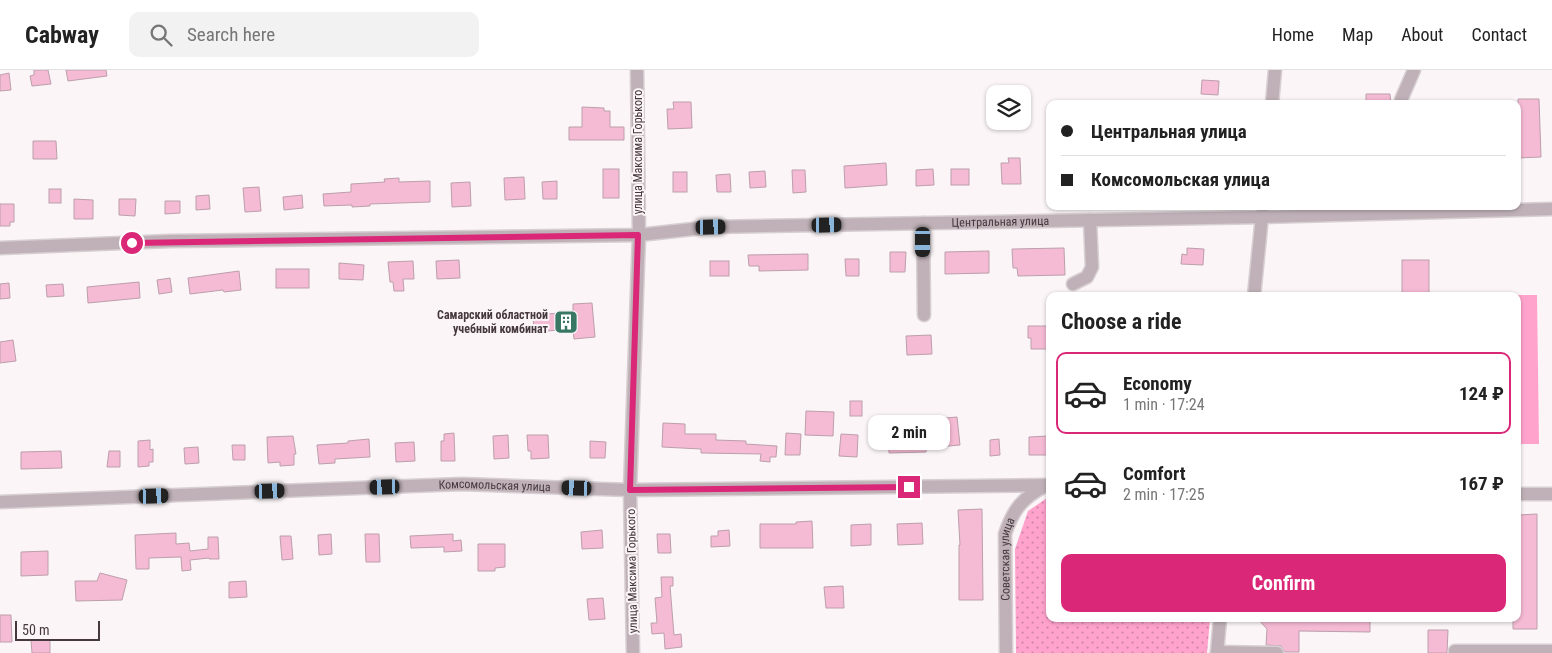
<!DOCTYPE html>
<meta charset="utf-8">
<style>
:root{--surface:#fff;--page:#f2f2f2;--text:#222;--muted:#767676;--line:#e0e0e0;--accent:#db2777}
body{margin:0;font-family:"Roboto Condensed",sans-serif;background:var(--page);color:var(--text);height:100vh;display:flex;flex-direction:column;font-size:19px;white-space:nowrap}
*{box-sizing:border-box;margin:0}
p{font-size:16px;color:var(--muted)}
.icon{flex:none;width:28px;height:28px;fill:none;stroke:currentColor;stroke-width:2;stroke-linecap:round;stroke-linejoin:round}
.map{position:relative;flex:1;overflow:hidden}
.panel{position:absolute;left:1046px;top:222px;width:475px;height:330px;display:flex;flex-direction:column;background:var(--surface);border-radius:10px;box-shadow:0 1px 4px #0004}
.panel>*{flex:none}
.hud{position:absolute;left:1046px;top:30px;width:475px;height:110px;border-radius:10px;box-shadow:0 1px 4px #0004;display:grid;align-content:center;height:110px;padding:0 15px;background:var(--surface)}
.tools{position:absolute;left:986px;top:15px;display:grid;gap:10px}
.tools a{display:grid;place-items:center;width:45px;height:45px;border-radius:10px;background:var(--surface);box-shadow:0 1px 4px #0004;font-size:25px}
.scale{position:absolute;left:15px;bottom:12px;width:85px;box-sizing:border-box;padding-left:5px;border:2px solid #45393e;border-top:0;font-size:14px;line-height:18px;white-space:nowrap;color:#45393e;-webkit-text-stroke:4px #fbf5f7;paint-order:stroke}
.end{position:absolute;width:22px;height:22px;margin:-11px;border:6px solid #db2777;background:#fff;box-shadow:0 0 0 2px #fff}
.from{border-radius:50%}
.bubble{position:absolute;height:35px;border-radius:10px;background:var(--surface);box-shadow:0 1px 4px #0004;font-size:16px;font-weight:700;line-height:35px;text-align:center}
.car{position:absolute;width:15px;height:30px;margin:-15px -8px;border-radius:6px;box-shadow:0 0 4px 1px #0007;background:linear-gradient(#222 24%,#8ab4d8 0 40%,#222 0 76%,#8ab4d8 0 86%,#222 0)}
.hud b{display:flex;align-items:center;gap:18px;height:48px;font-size:19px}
.hud b+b{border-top:1px solid var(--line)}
.hud i{width:12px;height:12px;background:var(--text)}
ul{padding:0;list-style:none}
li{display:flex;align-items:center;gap:15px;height:82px;margin:0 10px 8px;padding:0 5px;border:2px solid transparent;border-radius:10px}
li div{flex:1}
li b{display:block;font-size:19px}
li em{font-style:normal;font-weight:700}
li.on{border-color:var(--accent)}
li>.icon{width:45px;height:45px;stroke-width:1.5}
h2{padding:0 15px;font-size:22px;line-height:60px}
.button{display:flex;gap:10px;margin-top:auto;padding:10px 15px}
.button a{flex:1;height:58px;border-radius:10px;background:var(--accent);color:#fff;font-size:20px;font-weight:700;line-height:58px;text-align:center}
header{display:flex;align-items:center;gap:30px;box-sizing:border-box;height:70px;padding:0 25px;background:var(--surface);border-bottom:1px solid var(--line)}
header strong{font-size:24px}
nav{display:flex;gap:28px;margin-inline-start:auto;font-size:18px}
.search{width:350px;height:45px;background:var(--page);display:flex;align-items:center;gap:12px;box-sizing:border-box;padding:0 18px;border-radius:10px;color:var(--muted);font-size:19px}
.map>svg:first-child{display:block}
.grass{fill:#ffa3cd}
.park{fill:url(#park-dots)}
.building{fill:#f5bad4;stroke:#bc9fab}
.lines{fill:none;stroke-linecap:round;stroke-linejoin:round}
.minor-casing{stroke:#d7cfd2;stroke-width:15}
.minor{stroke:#bfb1b7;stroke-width:12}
.route{stroke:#db2777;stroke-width:6}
.labels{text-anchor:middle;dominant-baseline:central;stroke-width:4;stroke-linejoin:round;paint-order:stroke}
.street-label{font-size:12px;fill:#45393e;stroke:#fbf5f7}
.poi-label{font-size:12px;font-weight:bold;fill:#45393e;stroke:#fbf5f7;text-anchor:end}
</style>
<header>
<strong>Cabway</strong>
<div class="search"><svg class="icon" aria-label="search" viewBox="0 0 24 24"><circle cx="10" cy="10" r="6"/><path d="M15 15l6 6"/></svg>Search here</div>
<nav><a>Home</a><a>Map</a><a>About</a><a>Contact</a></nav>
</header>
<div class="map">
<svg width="1552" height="583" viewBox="0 0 1552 583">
<defs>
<pattern id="park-dots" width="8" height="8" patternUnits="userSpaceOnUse" patternTransform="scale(1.25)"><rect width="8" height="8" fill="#ffa3cd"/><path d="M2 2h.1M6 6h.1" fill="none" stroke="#d086a8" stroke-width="1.8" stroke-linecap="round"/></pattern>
</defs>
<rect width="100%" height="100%" fill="#fbf5f7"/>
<polygon class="grass" points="1473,225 1537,225 1539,374 1518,374 1518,226"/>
<polygon class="park" points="1050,426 1050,549 1210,549 1207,583 1016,583 1015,479 1028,441"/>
<g class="building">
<polygon points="34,0 48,0 51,14 32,16 30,6 34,5"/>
<polygon points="66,0 106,0 107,6 68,11"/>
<polygon points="9,3 11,20 0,21 0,5"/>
<polygon points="1202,10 1219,11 1218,25 1201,24"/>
<polygon points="1366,24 1390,24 1391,34 1366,34"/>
<polygon points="1518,29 1539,29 1541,87 1518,88"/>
<polygon points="673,32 691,32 692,58 668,59 667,39 674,39"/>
<polygon points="582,37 604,38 604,41 610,41 610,57 624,57 624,70 569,70 569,57 582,57"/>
<polygon points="33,71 56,71 57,89 33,89"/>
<polygon points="1008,88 1020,88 1021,114 1002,114 1001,93 1009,93"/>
<polygon points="886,93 887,115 845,118 844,96"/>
<rect x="603" y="99" width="16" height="29"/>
<polygon points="933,99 934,115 916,116 916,100"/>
<rect x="951" y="99" width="18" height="16"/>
<polygon points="792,100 805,100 806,122 793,123"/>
<polygon points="765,101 766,117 750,118 749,102"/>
<rect x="673" y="102" width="14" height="20"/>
<polygon points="730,104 731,122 717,122 716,105"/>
<polygon points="524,107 525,129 505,130 504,108"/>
<polygon points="399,108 399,112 430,111 430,132 370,134 370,136 352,137 352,135 324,136 323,124 351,122 351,114 385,112 384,109"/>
<polygon points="557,111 557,129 543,129 542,112"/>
<polygon points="470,112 471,136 452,137 451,113"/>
<polygon points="259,117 261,141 245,142 243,118"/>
<rect x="49" y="119" width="12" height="14"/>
<polygon points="209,125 210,139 196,140 196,126"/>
<polygon points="302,125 303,138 284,140 283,127"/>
<polygon points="74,129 93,130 93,149 74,149"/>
<polygon points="119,129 136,129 135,146 119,145"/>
<polygon points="165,131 180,131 180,143 165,144"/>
<polygon points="0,134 14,134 14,152 10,152 10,156 0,156"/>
<polygon points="1064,178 1065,205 1018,206 1017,198 1013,198 1012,179"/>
<polygon points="1187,178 1204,179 1203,195 1181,194 1182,184 1187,185"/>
<polygon points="989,181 989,203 945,204 945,182"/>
<polygon points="890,182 906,182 905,202 890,202"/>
<polygon points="808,184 808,200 759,201 759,196 749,196 748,185"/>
<polygon points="845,189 859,189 859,206 846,206"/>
<polygon points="459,190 460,208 437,209 436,191"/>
<rect x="1402" y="190" width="27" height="36"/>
<polygon points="413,191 414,209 403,209 404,221 394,221 393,212 390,212 388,192"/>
<rect x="710" y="191" width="19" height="15"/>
<polygon points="339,193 364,195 363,210 339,209"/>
<rect x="276" y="199" width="33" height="19"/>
<polygon points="239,201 241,220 224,222 223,220 190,224 188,208"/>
<polygon points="170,208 172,222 159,224 157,210"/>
<polygon points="139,212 140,228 88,233 87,217"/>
<polygon points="9,213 10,228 0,229 0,214"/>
<polygon points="63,214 64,226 47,227 46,215"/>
<polygon points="592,233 595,267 574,269 573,259 534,262 533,245 573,242 573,234"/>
<polygon points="1028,256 1050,256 1050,279 1031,279 1031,268 1028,268"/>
<polygon points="931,265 932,284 907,285 906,266"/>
<polygon points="13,270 16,291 0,293 0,272"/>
<rect x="850" y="331" width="12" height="15"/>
<polygon points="806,341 834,342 833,366 805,365"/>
<polygon points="957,347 960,375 926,378 926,382 889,383 888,354 897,353 898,369 935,366 934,349"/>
<polygon points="663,353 685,354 685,364 716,364 716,370 746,371 746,374 777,376 776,387 770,387 770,392 760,391 761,384 701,383 701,379 662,377"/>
<polygon points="454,363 455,391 441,391 441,371 444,371 444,364"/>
<polygon points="786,363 801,364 800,385 785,385"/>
<polygon points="841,364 858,365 857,387 839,386"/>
<polygon points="508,365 509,388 494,389 493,366"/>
<polygon points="527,365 548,365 549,388 531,389 531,381 528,381"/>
<polygon points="293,366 296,384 294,384 294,395 280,396 280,392 268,393 267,367"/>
<polygon points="1048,366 1048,385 1029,385 1029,367"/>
<polygon points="369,369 370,387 335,389 335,393 319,394 317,375 348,373 348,371"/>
<polygon points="999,369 1000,385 990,386 990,370"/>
<polygon points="150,370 150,380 153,379 153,392 149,392 149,396 138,397 138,371"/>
<polygon points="590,371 606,372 605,388 590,388"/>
<polygon points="414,372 415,391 396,392 395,373"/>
<polygon points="232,375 245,375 245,390 233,390"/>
<polygon points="198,377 199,393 185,394 184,378"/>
<polygon points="61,381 62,398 21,399 21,382"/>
<polygon points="109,381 120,381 120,397 107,397"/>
<polygon points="982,439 983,530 959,530 959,475 960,475 958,440"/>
<polygon points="1537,444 1537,559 1513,559 1513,549 1518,549 1518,445"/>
<polygon points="812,451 813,478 760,478 760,454 796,454 796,452"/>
<polygon points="922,453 923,474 898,475 897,454"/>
<polygon points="871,454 871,475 851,476 851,455"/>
<polygon points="602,460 603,478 582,479 581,462"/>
<polygon points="729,460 730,476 711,477 711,466 718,466 718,461"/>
<polygon points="176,463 176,474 189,473 190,481 208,479 208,467 218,467 219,489 209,489 209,488 190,490 191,500 182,501 181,487 149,488 149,499 136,499 135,465"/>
<polygon points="331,464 332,484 319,485 318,465"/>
<polygon points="365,464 379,464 380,492 366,492"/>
<polygon points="453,464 453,471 461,470 462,481 444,482 444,477 411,478 410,466"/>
<polygon points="657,464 670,464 671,483 658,483"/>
<polygon points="280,466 291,466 293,489 282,490"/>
<polygon points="478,474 505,474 505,497 495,498 495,501 478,501"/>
<polygon points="48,481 48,505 21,506 21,482"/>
<polygon points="100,503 127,510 122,530 76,531 75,511 97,511"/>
<polygon points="661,507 673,507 673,516 670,516 674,565 681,564 682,577 665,579 664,563 652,564 651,553 657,553 655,528 662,527"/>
<polygon points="246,511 247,527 229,528 229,512"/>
<polygon points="843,516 844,538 826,538 824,517"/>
<polygon points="603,528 605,549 589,550 587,529"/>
<polygon points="0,545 11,545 12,572 0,572"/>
<polygon points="1258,549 1370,549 1370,562 1299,561 1299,582 1285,582 1281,576 1266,575 1267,559"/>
<polygon points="1428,560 1448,560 1447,583 1428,583"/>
<polygon points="31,570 50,570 50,583 32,583"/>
</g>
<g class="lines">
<g class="minor-casing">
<g id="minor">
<polyline points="1272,34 1275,0"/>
<polyline points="1401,34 1401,30 1414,0"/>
<polyline points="923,153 924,245"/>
<path id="s1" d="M0 178 170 171 639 165 711 157 1262 147 1552 139"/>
<polyline points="1073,214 1087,207 1092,197 1090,150"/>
<polyline points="1254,226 1263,136"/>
<polyline points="1518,424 1552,424"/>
<path id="s2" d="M0 432 462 414 630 420 1050 415"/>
<polyline points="1455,581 1552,581"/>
<polyline points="1217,582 1277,583"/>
<polyline points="633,583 630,420 639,165 637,0"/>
<path id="s3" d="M1006 583 1005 464C1013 440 1022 428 1045 416"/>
<polyline points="1217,583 1220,549"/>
</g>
</g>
<use href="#minor" class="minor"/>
</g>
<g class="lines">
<polyline class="route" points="132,173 638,165 630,420 909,417"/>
</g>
<defs>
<g id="building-square" transform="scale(1.25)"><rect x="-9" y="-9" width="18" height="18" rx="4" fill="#397765" stroke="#fbf5f7"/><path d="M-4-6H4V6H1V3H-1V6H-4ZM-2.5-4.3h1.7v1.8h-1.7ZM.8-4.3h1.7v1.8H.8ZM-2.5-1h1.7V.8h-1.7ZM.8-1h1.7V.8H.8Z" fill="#fff"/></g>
</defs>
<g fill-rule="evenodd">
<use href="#building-square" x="566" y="252"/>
</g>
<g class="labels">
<g class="street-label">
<text transform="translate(638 82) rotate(-90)">улица Максима Горького</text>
<text stroke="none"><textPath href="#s1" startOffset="1001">Центральная улица</textPath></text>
<text stroke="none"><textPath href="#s2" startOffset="495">Комсомольская улица</textPath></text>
<text stroke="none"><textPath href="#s3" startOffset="94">Советская улица</textPath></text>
<text transform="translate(632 501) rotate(-91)">улица Максима Горького</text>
</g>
<g class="poi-label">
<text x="548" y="245">Самарский областной<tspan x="548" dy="14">учебный комбинат</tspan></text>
</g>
</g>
</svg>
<div class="tools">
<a><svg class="icon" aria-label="layers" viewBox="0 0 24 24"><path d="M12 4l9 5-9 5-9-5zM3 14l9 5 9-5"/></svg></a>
</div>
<div class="scale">50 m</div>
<i class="end from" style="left:132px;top:173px"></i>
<i class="end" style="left:909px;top:417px"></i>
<div class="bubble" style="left:868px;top:345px;width:82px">2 min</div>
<i class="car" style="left:827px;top:155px;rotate:89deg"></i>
<i class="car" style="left:711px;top:157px;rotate:89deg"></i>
<i class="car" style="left:923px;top:172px;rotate:180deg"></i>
<i class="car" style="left:385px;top:417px;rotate:268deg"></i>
<i class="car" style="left:577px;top:418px;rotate:272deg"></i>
<i class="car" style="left:270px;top:421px;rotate:88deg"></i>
<i class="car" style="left:154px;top:426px;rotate:88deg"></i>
<div class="hud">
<b><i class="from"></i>Центральная улица</b>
<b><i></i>Комсомольская улица</b>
</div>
<section class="panel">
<h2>Choose a ride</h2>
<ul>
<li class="on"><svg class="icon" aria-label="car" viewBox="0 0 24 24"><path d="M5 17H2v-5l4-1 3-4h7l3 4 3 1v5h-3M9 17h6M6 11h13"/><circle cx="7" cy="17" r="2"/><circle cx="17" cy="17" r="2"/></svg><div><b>Economy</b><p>1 min · 17:24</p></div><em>124 ₽</em></li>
<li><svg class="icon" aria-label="car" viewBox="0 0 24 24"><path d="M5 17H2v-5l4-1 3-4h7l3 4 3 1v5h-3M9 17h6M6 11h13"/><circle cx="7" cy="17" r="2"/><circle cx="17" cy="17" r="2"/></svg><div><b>Comfort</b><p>2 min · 17:25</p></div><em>167 ₽</em></li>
</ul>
<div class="button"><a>Confirm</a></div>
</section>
</div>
